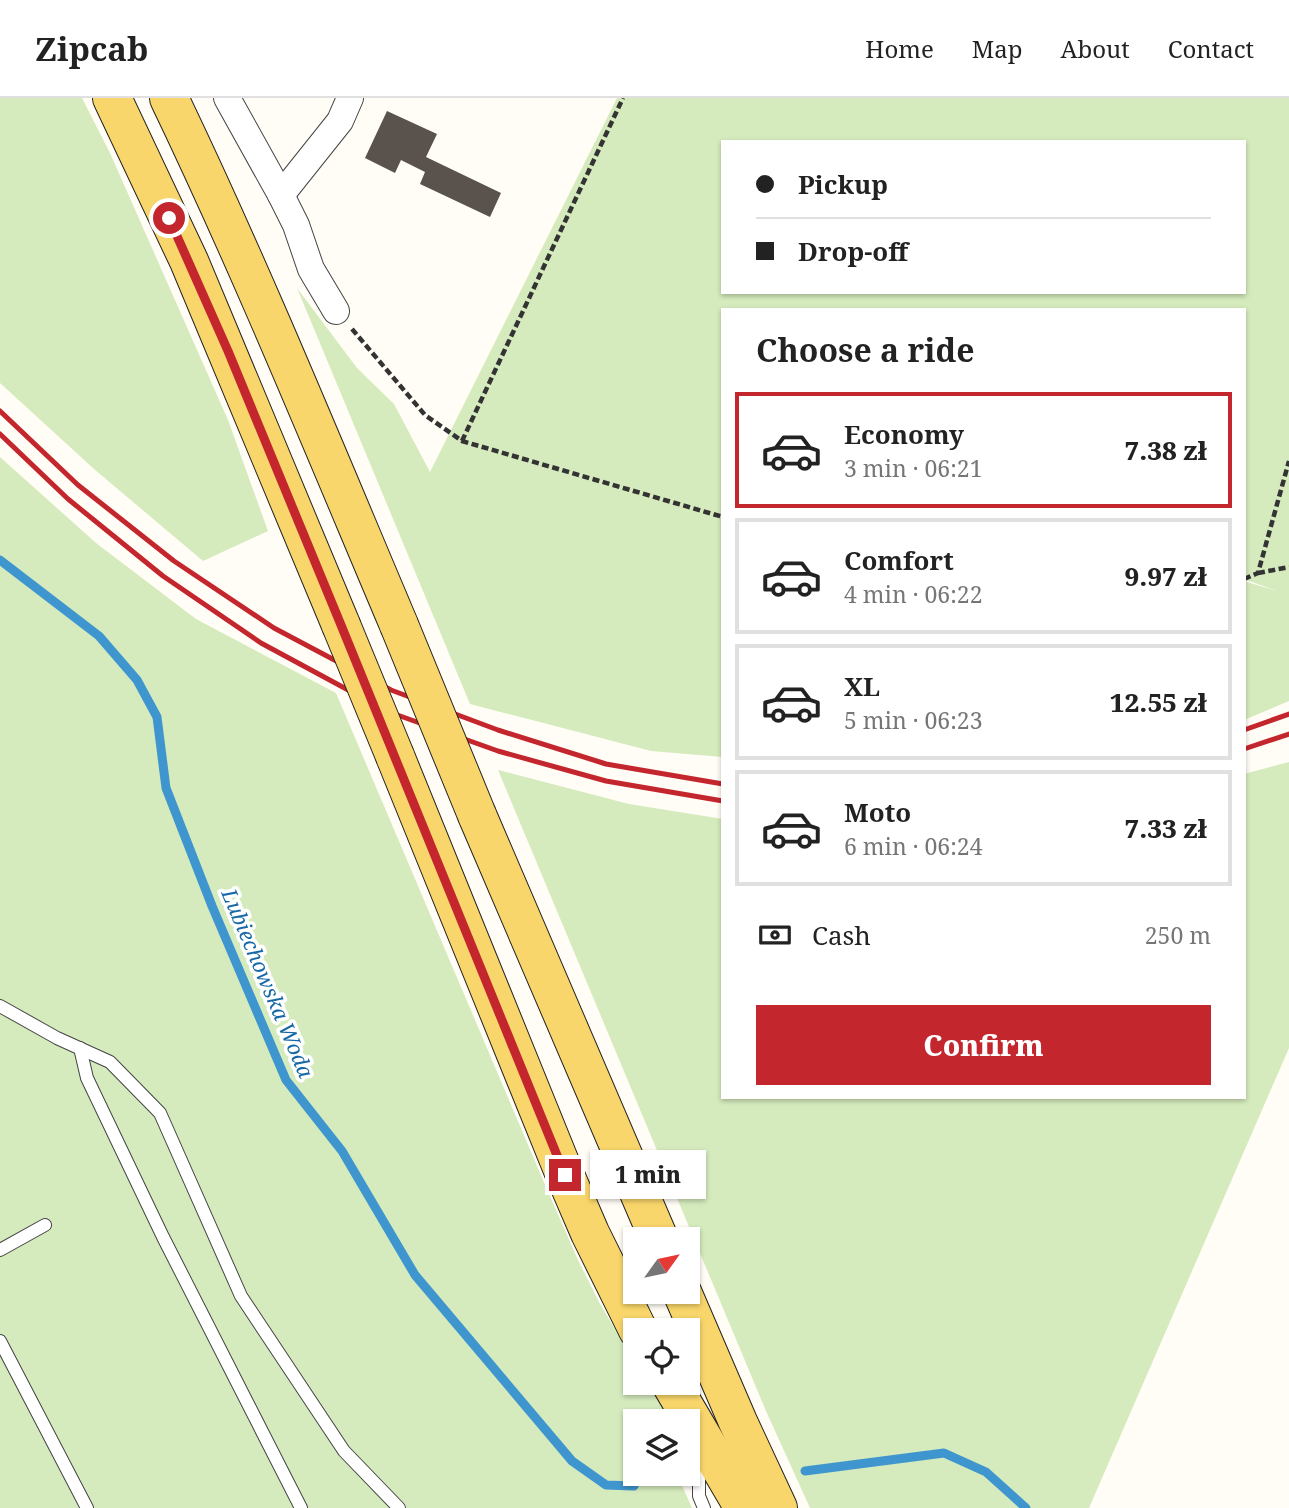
<!DOCTYPE html>
<meta charset="utf-8">
<style>
:root{--surface:#fff;--page:#f2f2f2;--text:#222;--muted:#767676;--line:#e0e0e0;--accent:#c4262e}
body{margin:0;font-family:"Noto Serif",serif;background:var(--page);color:var(--text);height:100vh;display:flex;flex-direction:column;font-size:26px;white-space:nowrap}
*{box-sizing:border-box;margin:0}
p{font-size:23px;color:var(--muted)}
.icon{flex:none;width:38px;height:38px;fill:none;stroke:currentColor;stroke-width:2;stroke-linecap:round;stroke-linejoin:round}
.map{position:relative;flex:1;overflow:hidden}
.details{position:absolute;left:721px;top:210px;width:525px;height:791px;display:flex;flex-direction:column;background:var(--surface);border-radius:0px;box-shadow:0 2px 5px #0004}
.details>*{flex:none}
.top-card{position:absolute;left:721px;top:42px;width:525px;height:154px;border-radius:0px;box-shadow:0 2px 5px #0004;display:grid;align-content:center;height:154px;padding:0 35px;background:var(--surface)}
.needle{width:46px;rotate:57deg}
.controls{position:absolute;left:623px;top:1129px;display:grid;gap:14px}
.controls a{display:grid;place-items:center;width:77px;height:77px;border-radius:0px;background:var(--surface);box-shadow:0 2px 5px #0004;font-size:35px}
.end{position:absolute;width:32px;height:32px;margin:-16px;border:9px solid #c4262e;background:#fff;box-shadow:0 0 0 4px #fff}
.from{border-radius:50%}
.bubble{position:absolute;height:49px;border-radius:0px;background:var(--surface);box-shadow:0 2px 5px #0004;font-size:23px;font-weight:800;line-height:49px;text-align:center}
.top-card b{display:flex;align-items:center;gap:24px;height:66px;font-size:26px}
.top-card b+b{border-top:2px solid var(--line)}
.top-card i{width:18px;height:18px;background:var(--text)}
ul{padding:0;list-style:none}
li{display:flex;align-items:center;gap:21px;height:116px;margin:0 14px 10px;padding:0 21px;border:4px solid var(--line);border-radius:0px}
li div{flex:1}
li b{display:block;font-size:26px}
li em{font-style:normal;font-weight:800}
li.current{border-color:var(--accent)}
li>.icon{width:63px;height:63px;stroke-width:1.5}
h2{padding:0 35px;font-size:32px;line-height:84px}
.pay{display:flex;align-items:center;gap:18px;height:77px;padding:0 35px;font-size:26px}
.pay p{margin-inline-start:auto}
.action{display:flex;gap:14px;margin-top:auto;padding:14px 35px}
.action a{flex:1;height:80px;border-radius:0px;background:var(--accent);color:#fff;font-size:28px;font-weight:800;line-height:80px;text-align:center}
header{display:flex;align-items:center;gap:42px;box-sizing:border-box;height:98px;padding:0 35px;background:var(--surface);border-bottom:2px solid var(--line)}
header strong{font-size:33px}
nav{display:flex;gap:38px;margin-inline-start:auto;font-size:24px}
.map>svg:first-child{display:block}
.green{fill:#d5ebbd;fill-rule:evenodd}
.lines{fill:none;stroke-linecap:round;stroke-linejoin:round}
.stream{stroke:#3f96cf;stroke-width:9}
.building{fill:#5a524d}
.lane-casing{stroke:#444;stroke-width:14}
.street-casing{stroke:#444;stroke-width:28}
.primary-casing{stroke:#222;stroke-width:40}
.path{stroke:#333;stroke-width:4.5;stroke-dasharray:7 3.5;stroke-linecap:butt}
.lane{stroke:#fff;stroke-width:12}
.street{stroke:#fff;stroke-width:26}
.primary{stroke:#f9d66b;stroke-width:38}
.rail{stroke:#c4262e;stroke-width:5}
.primary-bridge-casing{stroke:#222;stroke-width:40;stroke-linecap:butt}
.primary-bridge{stroke:#f9d66b;stroke-width:38}
.route{stroke:#c4262e;stroke-width:9}
.labels{text-anchor:middle;dominant-baseline:central;stroke-width:7;stroke-linejoin:round;paint-order:stroke}
.water-label{font-size:21px;font-style:italic;fill:#1768a6;stroke:#fff}
</style>
<header>
<strong>Zipcab</strong>
<nav><a>Home</a><a>Map</a><a>About</a><a>Contact</a></nav>
</header>
<div class="map">
<svg width="1289" height="1410" viewBox="0 0 1289 1410">
<rect width="100%" height="100%" fill="#fffdf5"/>
<g class="green">
<polygon points="0,0 82,0 110,55 228,322 268,433 203,463 94,371 0,285"/>
<path d="M617 0H1289V603L1244 622V484H1247L1277 493 1244 481V212H723V659L651 653 470 606 297 190 357 270 394 306 430 374ZM723 44H1244V194H723Z"/>
<polygon points="0,359 96,445 196,521 336,595 543,1082 578,1162 599,1204 635,1265 635,1284 647,1285 670,1323 635,1323 635,1376 680,1376 681,1385 692,1410 0,1410"/>
<polygon points="1289,664 1289,950 1089,1410 810,1410 766,1313 498,672 629,706 723,721 723,999 1244,999 1244,676"/>
</g>
<g class="lines">
<g class="stream">
<polyline points="0,462 99,538 137,582 157,619 166,690 212,808 286,982 342,1053 415,1177 572,1363 606,1387 634,1388"/>
<polyline points="805,1373 944,1355 986,1374 1026,1410"/>
</g>
</g>
<polygon class="building" points="387,13 437,36 426,59 501,95 490,119 420,86 425,74 401,62 395,75 365,60"/>
<g class="lines">
<g class="lane-casing">
<g id="lane">
<polyline points="0,908 57,940 110,964 160,1015 241,1198 344,1353 399,1410"/>
<polyline points="80,950 87,980 163,1139 301,1410"/>
<polyline points="0,1152 45,1127"/>
<polyline points="0,1243 87,1410"/>
<polyline points="699,1357 699,1398 704,1410"/>
</g>
</g>
<g class="street-casing">
<g id="street">
<polyline points="227,0 281,97 296,127 311,171 336,213"/>
<polyline points="281,97 340,23 350,0"/>
</g>
</g>
<g class="primary-casing">
<g id="primary">
<polyline points="112,0 189,163 341,527"/>
<path d="M169 0C252 173 324 350 399 527"/>
<polyline points="395,658 565,1077 590,1135 638,1232"/>
<polyline points="477,717 659,1141"/>
<polyline points="682,1194 738,1324 778,1410"/>
<polyline points="670,1284 744,1410"/>
</g>
</g>
<g class="path">
<polyline points="352,231 425,317 462,343 723,419"/>
<polyline points="462,343 623,0"/>
<polyline points="1258,475 1289,469"/>
<polyline points="1244,481 1258,475 1289,363"/>
</g>
<use href="#lane" class="lane"/>
<use href="#street" class="street"/>
<use href="#primary" class="primary"/>
<g class="rail">
<polyline points="0,313 78,387 174,463 274,530 391,592 498,632 606,666 723,686"/>
<polyline points="0,336 68,401 163,478 261,545 389,614 498,653 606,683 723,703"/>
<polyline points="1244,632 1289,616"/>
<polyline points="1244,651 1289,636"/>
</g>
<g class="primary-bridge-casing">
<g id="primary-bridge">
<polyline points="341,527 395,658"/>
<polyline points="399,527 477,717"/>
</g>
</g>
<use href="#primary-bridge" class="primary-bridge"/>
</g>
<g class="lines">
<polyline class="route" points="169,120 228,253 341,527 565,1077"/>
</g>
<g class="labels">
<g class="water-label">
<text transform="translate(268 885) rotate(67)">Lubiechowska Woda</text>
</g>
</g>
</svg>
<div class="controls">
<a><svg class="needle" viewBox="-14 -14 28 28"><path d="M0-13l5 13h-10z" fill="#e53935"/><path d="M0 13l5-13h-10z" fill="#767676"/></svg></a>
<a><svg class="icon" aria-label="locate" viewBox="0 0 24 24"><circle cx="12" cy="12" r="6"/><path d="M12 2v4M12 18v4M2 12h4M18 12h4"/></svg></a>
<a><svg class="icon" aria-label="layers" viewBox="0 0 24 24"><path d="M12 4l9 5-9 5-9-5zM3 14l9 5 9-5"/></svg></a>
</div>
<i class="end from" style="left:169px;top:120px"></i>
<i class="end" style="left:565px;top:1077px"></i>
<div class="bubble" style="left:590px;top:1052px;width:116px">1 min</div>
<div class="top-card">
<b><i class="from"></i>Pickup</b>
<b><i></i>Drop-off</b>
</div>
<section class="details">
<h2>Choose a ride</h2>
<ul>
<li class="current"><svg class="icon" aria-label="car" viewBox="0 0 24 24"><path d="M5 17H2v-5l4-1 3-4h7l3 4 3 1v5h-3M9 17h6M6 11h13"/><circle cx="7" cy="17" r="2"/><circle cx="17" cy="17" r="2"/></svg><div><b>Economy</b><p>3 min · 06:21</p></div><em>7.38 zł</em></li>
<li><svg class="icon" aria-label="car" viewBox="0 0 24 24"><path d="M5 17H2v-5l4-1 3-4h7l3 4 3 1v5h-3M9 17h6M6 11h13"/><circle cx="7" cy="17" r="2"/><circle cx="17" cy="17" r="2"/></svg><div><b>Comfort</b><p>4 min · 06:22</p></div><em>9.97 zł</em></li>
<li><svg class="icon" aria-label="car" viewBox="0 0 24 24"><path d="M5 17H2v-5l4-1 3-4h7l3 4 3 1v5h-3M9 17h6M6 11h13"/><circle cx="7" cy="17" r="2"/><circle cx="17" cy="17" r="2"/></svg><div><b>XL</b><p>5 min · 06:23</p></div><em>12.55 zł</em></li>
<li><svg class="icon" aria-label="car" viewBox="0 0 24 24"><path d="M5 17H2v-5l4-1 3-4h7l3 4 3 1v5h-3M9 17h6M6 11h13"/><circle cx="7" cy="17" r="2"/><circle cx="17" cy="17" r="2"/></svg><div><b>Moto</b><p>6 min · 06:24</p></div><em>7.33 zł</em></li>
</ul>
<div class="pay"><svg class="icon" aria-label="cash" viewBox="0 0 24 24"><path d="M3 7h18v10H3z"/><circle cx="12" cy="12" r="2"/></svg>Cash<p>250 m</p></div>
<div class="action"><a>Confirm</a></div>
</section>
</div>
